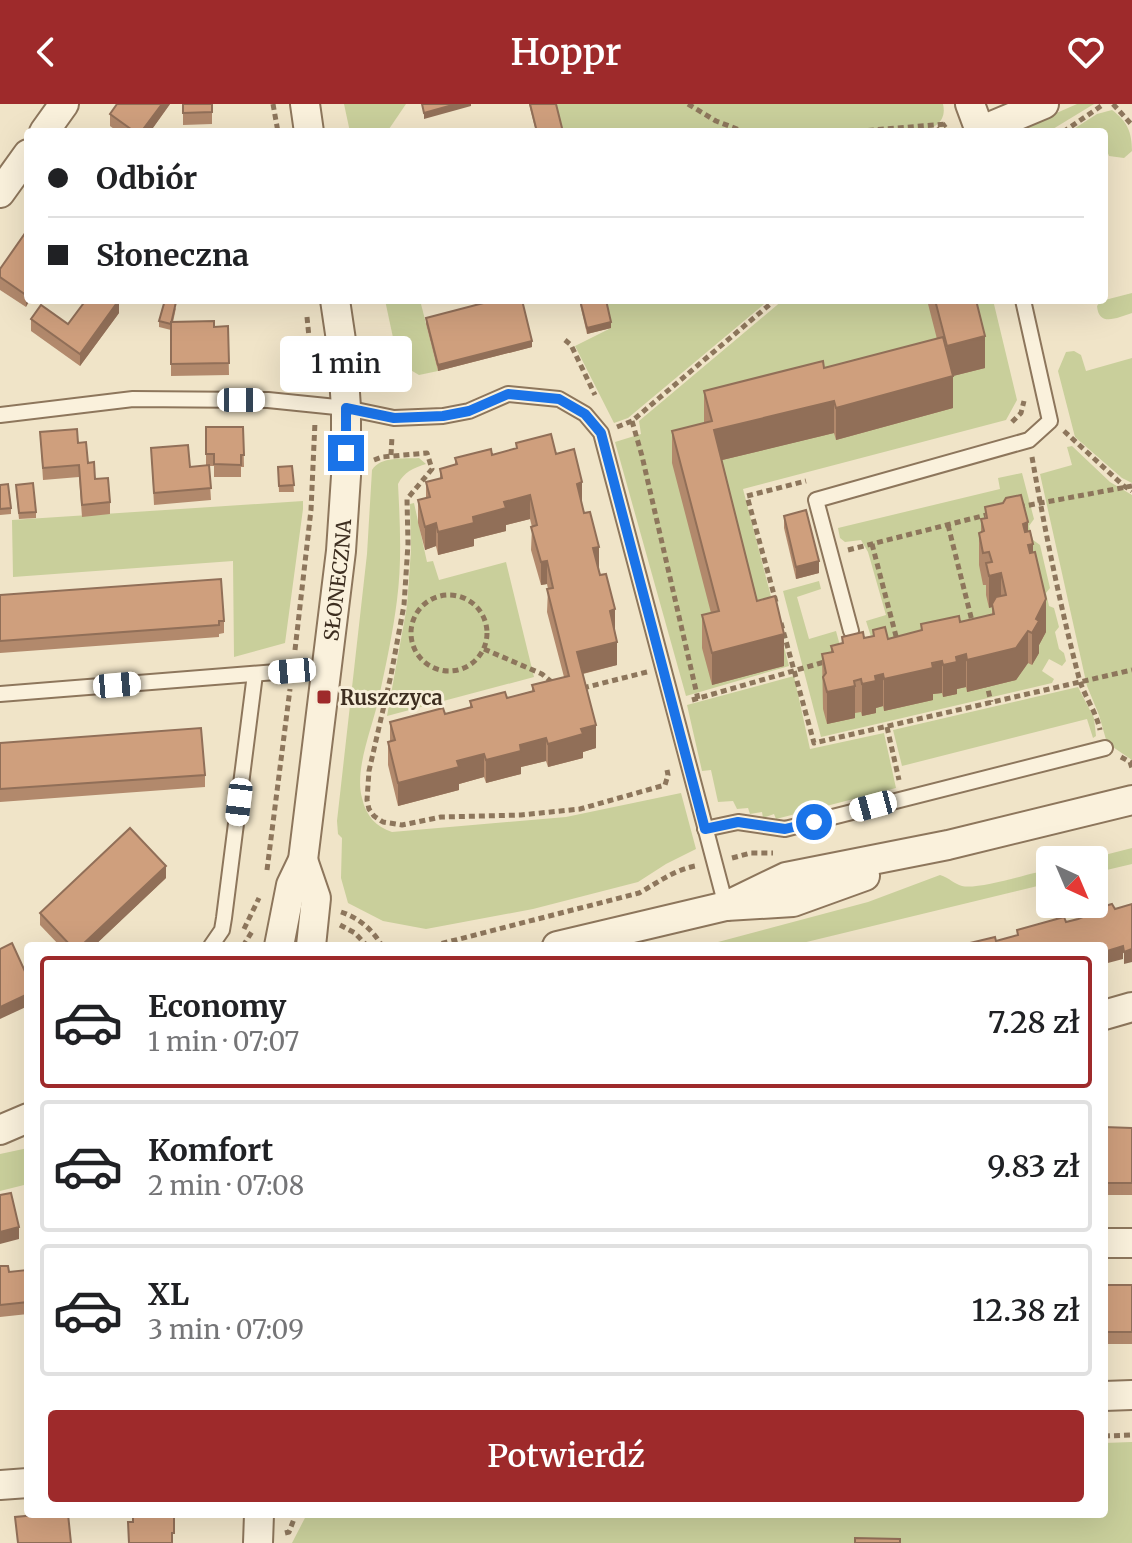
<!DOCTYPE html>
<html lang="pl">
<meta charset="utf-8">
<style>
:root{--surface:#fff;--page:#f2f2f2;--text:#202124;--muted:#757577;--line:#e0e0e0;--accent:#9e2a2b}
body{margin:0;font-family:Merriweather,serif;background:var(--page);color:var(--text);height:100vh;display:flex;flex-direction:column;font-size:30px;white-space:nowrap}
*{box-sizing:border-box;margin:0}
p{font-size:26px;color:var(--muted)}
.icon{flex:none;width:44px;height:44px;fill:none;stroke:currentColor;stroke-width:2;stroke-linecap:round;stroke-linejoin:round}
.map{position:relative;flex:1;overflow:hidden}
.drawer{position:absolute;left:24px;top:838px;width:1084px;height:576px;display:flex;flex-direction:column;background:var(--surface);border-radius:8px;box-shadow:0 8px 32px #0002}
.drawer>*{flex:none}
.hud{position:absolute;left:24px;top:24px;width:1084px;height:176px;border-radius:8px;box-shadow:0 8px 32px #0002;display:grid;align-content:center;height:176px;padding:0 24px;background:var(--surface)}
.needle{width:52px;rotate:136deg}
.buttons{position:absolute;left:1036px;top:742px;display:grid;gap:16px}
.buttons a{display:grid;place-items:center;width:72px;height:72px;border-radius:8px;background:var(--surface);box-shadow:0 8px 32px #0002;font-size:40px}
.end{position:absolute;width:36px;height:36px;margin:-18px;border:10px solid #1a73e8;background:#fff;box-shadow:0 0 0 4px #fff}
.from{border-radius:50%}
.bubble{position:absolute;height:56px;border-radius:8px;background:var(--surface);box-shadow:0 8px 32px #0002;font-size:26px;font-weight:600;line-height:56px;text-align:center}
.car{position:absolute;width:24px;height:48px;margin:-24px -12px;border-radius:10px;box-shadow:0 0 6px 2px #0007;background:linear-gradient(#fff 24%,#345 0 40%,#fff 0 76%,#345 0 86%,#fff 0)}
.hud b{display:flex;align-items:center;gap:28px;height:76px;font-size:30px}
.hud b+b{border-top:2px solid var(--line)}
.hud i{width:20px;height:20px;background:var(--text)}
ul{padding:14px 0 0;list-style:none}
li{display:flex;align-items:center;gap:24px;height:132px;margin:0 16px 12px;padding:0 8px;border:4px solid var(--line);border-radius:8px}
li div{flex:1}
li b{display:block;font-size:30px}
li em{font-style:normal;font-weight:600}
li.current{border-color:var(--accent)}
li>.icon{width:72px;height:72px;stroke-width:1.5}
.cta{display:flex;gap:16px;margin-top:auto;padding:16px 24px}
.cta a{flex:1;height:92px;border-radius:8px;background:var(--accent);color:#fff;font-size:32px;font-weight:600;line-height:92px;text-align:center}
header{display:flex;justify-content:space-between;align-items:center;height:104px;padding:0 24px;background:var(--accent);color:#fff;font-size:36px;font-weight:600}
.map>svg:first-child{display:block}
.green{fill:#c9cf9b}
.lines{fill:none;stroke-linecap:round;stroke-linejoin:round}
.service-casing{stroke:#8d765c;stroke-width:18}
.minor-casing{stroke:#8d765c;stroke-width:32}
.path{stroke:#8d765c;stroke-width:5;stroke-dasharray:6 4;stroke-linecap:butt}
.service{stroke:#faf1dc;stroke-width:14}
.minor{stroke:#faf1dc;stroke-width:28}
.wall{fill:#b2896c}
.shaded-wall{fill:#916f58}
.building{fill:#cf9f7d;stroke:#916f58;stroke-width:2}
.route{stroke:#1a73e8;stroke-width:10}
.poi-dot{fill:#9e2a2b;stroke:#f7eed8;stroke-width:3}
.labels{text-anchor:middle;dominant-baseline:central;stroke-width:6;stroke-linejoin:round;paint-order:stroke}
.street-label{font-size:20px;fill:#3d2e20;stroke:#f7eed8}
.poi-label{font-size:20px;font-weight:bold;fill:#3d2e20;stroke:#f7eed8;text-anchor:start}
</style>
<header><svg class="icon" aria-label="back" viewBox="0 0 24 24"><path d="M15 5l-7 7 7 7"/></svg>Hoppr<svg class="icon" aria-label="heart" viewBox="0 0 24 24"><path d="M12 20l-8-8c-3-5 5-10 8-4 3-6 11-1 8 4z"/></svg></header>
<div class="map">
<svg width="1132" height="1439" viewBox="0 0 1132 1439">
<rect width="100%" height="100%" fill="#f0e4c8"/>
<g class="green">
<polygon points="344,0 406,0 387,28 350,28"/>
<path d="M555 0H943C947 17 935 24 921 28H562Z"/>
<polygon points="1077,0 1094,0 1048,28 1013,28"/>
<path d="M1112 6C1127 17 1132 28 1132 47L1124 54 1109 52 1104 39V28H1069L1097 10Z"/>
<path d="M1132 189V209C1118 213 1099 224 1097 202L1101 197Z"/>
<polygon points="385,196 420,196 438,267 419,271 402,261 395,243"/>
<polygon points="604,196 769,196 628,314 614,319 575,242 611,224"/>
<polygon points="783,196 993,196 1017,296 1006,316 743,385 789,562 686,592 615,338 641,330 639,317"/>
<polygon points="1074,247 1081,251 1086,267 1132,254 1132,379 1122,374 1075,333 1058,267 1066,248"/>
<polygon points="1072,342 1110,378 1132,391 1132,656 1107,639 1099,611 1087,582 1040,370 1072,361 1067,343"/>
<path d="M419 354 426 360C413 364 404 368 398 380 400 419 402 458 397 496 393 528 386 561 379 593 373 622 354 665 362 694 366 712 376 723 392 728L566 713 681 689 696 745 666 760 638 778 533 805 426 825 383 817 348 799 341 774 342 734 338 730 337 717 367 450 372 366C381 352 403 355 419 354Z"/>
<polygon points="1022,369 1034,415 1029,422 1033,436 1040,441 1050,484 1046,489 1049,502 1054,504 1059,523 1055,528 1059,545 1064,549 1066,557 1062,562 1049,555 1042,567 1054,575 1052,579 821,633 783,487 819,477 821,485 797,493 809,535 836,527 842,549 873,539 866,517 886,511 868,448 861,436 845,438 840,434 838,424 1000,385 998,374"/>
<polygon points="303,397 303,405 285,539 234,553 233,457 13,473 12,416"/>
<polygon points="414,399 427,458 433,457 439,476 506,458 534,573 387,612 407,502 411,446 410,400"/>
<polygon points="794,572 810,645 884,629 896,684 776,715 774,710 763,714 762,708 750,710 748,704 737,705 733,697 718,698 711,666 702,667 687,601"/>
<polygon points="1078,583 1094,614 1096,632 1093,634 1087,615 902,662 893,626"/>
<polygon points="1132,744 1132,760 1094,769 1094,756 1085,756"/>
<path d="M1050 765V779L790 842H703L868 798 940 771C950 774 954 780 962 782 977 786 1032 769 1050 765Z"/>
<polygon points="28,1044 28,1080 0,1087 0,1050"/>
<polygon points="1132,1338 1132,1439 292,1439 307,1410 1104,1410 1104,1339"/>
</g>
<g class="lines">
<g class="service-casing">
<g id="service">
<polyline points="0,311 133,295 268,296 346,304 394,314 443,312 469,307 508,290 559,295 585,310 601,329 726,802"/>
<polyline points="851,527 816,396 1029,336 1050,317 1023,196"/>
<polyline points="0,590 327,564"/>
<polyline points="705,725 738,718 785,725 1105,644"/>
<polyline points="211,842 222,826 224,814 255,570"/>
</g>
</g>
<g class="minor-casing">
<g id="minor">
<polyline points="305,0 309,28"/>
<polyline points="970,0 980,27 1044,0"/>
<polyline points="44,28 64,0"/>
<polyline points="0,89 28,50"/>
<polyline points="303,756 316,794 311,842"/>
<polyline points="726,802 786,773 948,741 1132,696"/>
<path id="s1" d="M279 842 291 781 303 756 341 447 346 372V304L342 243 335 196"/>
<polyline points="557,842 726,802 793,798 865,772"/>
<polyline points="1104,911 1132,903"/>
<polyline points="0,1026 28,1014"/>
<polyline points="1104,1139 1132,1139"/>
<polyline points="1104,1292 1132,1291"/>
<polyline points="0,1381 28,1379"/>
<polyline points="258,1439 259,1410"/>
</g>
</g>
<g class="path">
<polyline points="273,0 278,28"/>
<polyline points="688,0 716,17 745,28"/>
<polyline points="1113,0 1132,21"/>
<polyline points="848,28 946,20"/>
<polyline points="935,28 946,20"/>
<polyline points="1063,28 1104,0"/>
<polyline points="307,213 314,283"/>
<polyline points="565,236 571,241 595,291"/>
<polyline points="632,317 642,352 698,595"/>
<polyline points="1012,318 1021,309 1024,297"/>
<polyline points="617,323 632,317 775,196"/>
<polyline points="1064,327 1124,382 1132,387"/>
<polyline points="391,351 392,332"/>
<path d="M1032 353C1045 427 1060 501 1079 574 1084 592 1096 607 1100 626"/>
<polyline points="374,356 382,353 427,349 432,365 407,395 408,440 404,501 391,571 369,667 367,696 369,705 374,712 383,718 402,721 441,713 521,711 580,705 665,681 668,671 667,666"/>
<polyline points="1019,403 1132,382"/>
<polyline points="948,421 973,521"/>
<polyline points="872,440 897,536"/>
<polyline points="848,446 990,410"/>
<circle cx="449" cy="529" r="38"/>
<polyline points="776,498 747,392 806,377"/>
<polyline points="781,519 814,639 1132,566"/>
<polyline points="484,545 542,570 554,580"/>
<polyline points="295,546 311,406 315,318"/>
<polyline points="986,577 991,598"/>
<polyline points="583,584 647,568"/>
<polyline points="692,596 828,557"/>
<polyline points="887,623 899,676"/>
<polyline points="1121,653 1130,658 1132,664"/>
<polyline points="732,754 751,749 773,749"/>
<polyline points="267,766 290,585"/>
<path d="M341 808C359 814 373 826 382 842"/>
<polyline points="340,821 355,829 367,842"/>
<polyline points="244,825 259,794"/>
<polyline points="243,842 253,826"/>
<path d="M432 842 639 789C659 778 672 767 695 762"/>
<polyline points="1104,1332 1132,1331"/>
<polyline points="285,1429 289,1428 296,1410"/>
</g>
<use href="#service" class="service"/>
<use href="#minor" class="minor"/>
</g>
<g class="wall">
<polygon points="170,0 150,28 118,28 110,22 110,10"/>
<polygon points="183,0 212,0 212,20 183,21"/>
<polygon points="529,0 556,0 563,28 536,28"/>
<polygon points="28,125 26,203 0,186 0,165"/>
<polygon points="579,196 606,196 611,224 587,230"/>
<polygon points="927,196 976,196 985,264 953,272 953,304 836,336 834,329 722,356 757,497 784,562 712,581 702,544 702,511 711,509 672,359 672,327 704,319 704,287 824,264 937,235"/>
<polygon points="176,204 173,218 214,223 228,222 229,271 171,272 171,226 159,223 159,217"/>
<polygon points="119,209 80,262 31,227 31,215 68,220"/>
<polygon points="426,214 532,243 438,267 426,220"/>
<polygon points="206,323 243,323 244,363 241,363 241,373 214,373 214,362 209,362 211,396 154,401 151,344 190,363 206,362"/>
<polygon points="40,328 78,339 95,375 110,398 110,410 82,413 79,373 43,376"/>
<polygon points="516,339 556,350 582,401 599,466 615,528 617,561 583,570 596,644 583,648 583,654 548,663 546,657 521,663 521,670 486,679 484,673 459,680 459,686 398,702 388,661 388,638 390,637 390,618 445,610 470,603 470,597 507,594 532,587 532,581 564,573 547,508 548,485 547,480 541,481 531,446 532,423 530,415 506,421 506,427 474,435 474,442 438,451 436,442 425,446 418,419 418,396 426,394 426,378 440,375 440,365 455,361 455,354 492,351 516,345"/>
<polygon points="292,362 294,388 279,388 278,363"/>
<polygon points="0,381 11,404 11,410 0,411"/>
<polygon points="16,387 36,408 36,414 19,415"/>
<polygon points="985,403 1028,427 1033,448 1046,528 1039,541 1039,549 1032,561 1028,559 1016,576 967,588 966,583 957,585 957,590 943,593 942,589 933,590 933,596 884,607 883,602 876,604 876,609 862,612 861,608 855,609 855,614 827,620 823,605 822,550 831,548 831,542 842,539 842,533 864,534 873,532 873,526 888,535 921,527 921,520 960,518 992,511 992,503 989,504 986,491 986,481 983,481 979,461 979,429 981,428 981,415 985,414"/>
<polygon points="784,412 819,469 796,475 784,424"/>
<polygon points="0,491 224,517 224,529 219,530 219,533 0,549"/>
<polygon points="0,639 205,671 205,683 0,698"/>
<polygon points="166,774 94,842 60,842 40,821 40,809"/>
<polygon points="1104,1023 1132,1024 1132,1091 1104,1091"/>
<polygon points="0,1162 28,1180 28,1210 0,1213"/>
<rect x="1104" y="1181" width="28" height="59"/>
</g>
<g class="shaded-wall">
<polygon points="162,0 170,0 150,28 141,28"/>
<polygon points="456,0 471,0 471,2 424,15 424,9"/>
<polygon points="28,187 28,196 30,196 26,203 26,191"/>
<polygon points="119,196 119,209 80,262 80,250"/>
<polygon points="611,218 611,224 587,230 587,224"/>
<polygon points="985,232 985,264 953,272 953,304 836,336 836,304 947,273 947,242"/>
<polygon points="532,237 532,243 438,267 438,261"/>
<polygon points="834,297 834,329 714,358 714,326"/>
<polygon points="582,378 582,401 577,380"/>
<polygon points="530,391 530,415 506,421 506,427 474,435 474,442 438,451 438,428 504,398"/>
<polygon points="1028,418 1028,450 1023,420"/>
<polygon points="436,419 436,442 425,446 425,423"/>
<polygon points="1033,440 1033,472 1028,441"/>
<polygon points="599,443 599,466 593,467 593,444"/>
<polygon points="547,457 547,480 541,481 541,458"/>
<polygon points="819,457 819,469 796,475 796,463"/>
<polygon points="1001,469 1001,501 992,500 992,503 989,504 989,472"/>
<polygon points="1046,495 1046,528 1039,541 1039,549 1032,561 1032,529 1036,515"/>
<polygon points="615,505 615,528 610,507"/>
<polygon points="1028,527 1028,559 1016,576 967,588 967,556"/>
<polygon points="784,530 784,562 712,581 712,549"/>
<polygon points="617,538 617,561 577,571 577,548"/>
<polygon points="966,550 966,583 957,585 957,590 943,593 943,561 956,553"/>
<polygon points="942,557 942,589 933,590 933,596 884,607 884,575"/>
<polygon points="883,570 883,602 876,604 876,609 862,612 862,580 875,572"/>
<polygon points="855,582 855,614 827,620 827,588"/>
<polygon points="596,621 596,644 583,648 583,654 548,663 548,640 581,625"/>
<polygon points="546,634 546,657 521,663 521,670 486,679 486,656 520,641"/>
<polygon points="484,650 484,673 459,680 459,686 398,702 398,679 457,657"/>
<polygon points="166,762 166,774 94,842 81,842"/>
<polygon points="1123,842 1123,855 1104,860 1104,848"/>
<polygon points="1132,845 1132,858 1124,860 1124,848"/>
<polygon points="28,890 28,902 0,915 0,903"/>
<polygon points="19,1123 19,1135 0,1140 0,1128"/>
</g>
<g class="building">
<polygon points="117,0 162,0 141,28 135,28 110,10"/>
<polygon points="183,0 212,0 212,8 183,9"/>
<polygon points="422,0 456,0 424,9"/>
<polygon points="530,0 556,0 563,28 537,28"/>
<polygon points="28,125 28,187 26,191 0,173 0,165"/>
<polygon points="86,196 119,196 80,250 31,215 41,201 68,220"/>
<polygon points="165,196 176,198 171,220 159,217"/>
<polygon points="495,196 522,196 532,237 438,261 426,214"/>
<polygon points="580,196 606,196 611,218 587,224"/>
<polygon points="935,196 976,196 985,232 947,242"/>
<polygon points="214,217 214,223 228,222 229,259 171,260 171,218"/>
<polygon points="943,233 953,272 836,304 834,297 714,326 757,497 775,492 784,530 712,549 702,511 719,507 672,327 712,317 704,287 823,257 824,264"/>
<polygon points="206,323 243,323 244,351 241,351 241,361 214,360 214,350 206,350"/>
<polygon points="77,325 78,339 86,338 88,359 94,358 95,375 108,374 110,398 82,401 79,361 43,364 40,328"/>
<polygon points="551,330 556,350 574,345 582,378 577,380 584,409 590,408 599,443 593,444 600,471 606,470 615,505 610,507 617,538 577,548 596,621 581,625 583,630 548,640 546,634 520,641 521,647 486,656 484,650 457,657 459,663 398,679 388,638 395,636 390,618 443,604 445,610 472,603 470,597 505,588 507,594 534,587 532,581 569,572 547,485 553,484 547,457 541,458 531,423 537,421 530,391 504,398 506,404 473,413 474,419 438,428 436,419 425,423 418,396 430,393 426,378 442,374 440,365 457,360 455,354 491,345 492,351 517,344 516,339"/>
<polygon points="188,341 190,363 209,361 211,384 154,389 151,344"/>
<polygon points="292,362 294,381 279,382 278,363"/>
<polygon points="33,379 36,408 19,409 16,381"/>
<polygon points="8,380 11,404 0,405 0,381"/>
<polygon points="1021,391 1028,418 1023,420 1025,428 1030,427 1033,440 1028,441 1030,449 1035,448 1046,495 1036,515 1039,517 1032,529 1028,527 1016,544 967,556 966,550 956,553 957,558 943,561 942,557 932,559 933,564 884,575 883,570 875,572 876,577 862,580 861,575 854,577 855,582 827,588 823,573 826,569 822,550 833,548 831,542 843,539 842,533 863,528 864,534 874,532 873,526 885,523 888,535 922,526 921,520 959,512 960,518 994,510 992,500 996,493 1006,491 1001,469 989,472 986,459 992,458 989,448 983,449 979,429 984,427 981,415 987,414 985,403 1003,399 1006,394"/>
<polygon points="806,406 819,457 796,463 784,412"/>
<polygon points="221,475 224,517 219,517 219,521 0,537 0,491"/>
<polygon points="201,624 205,671 0,685 0,639"/>
<polygon points="130,724 166,762 81,842 71,842 40,809"/>
<polygon points="1112,800 1115,805 1132,800 1132,845 1124,848 1123,842 1104,848 1104,842 971,842 970,839 995,833 996,837 1018,831 1017,826 1064,813 1066,818 1078,815 1088,811 1087,807"/>
<polygon points="12,839 28,874 28,890 0,903 0,845"/>
<polygon points="1104,1023 1132,1024 1132,1079 1104,1079"/>
<polygon points="11,1089 19,1123 0,1128 0,1091"/>
<polygon points="0,1162 8,1162 9,1168 27,1166 28,1198 0,1201"/>
<rect x="1104" y="1181" width="28" height="47"/>
<polygon points="47,1410 68,1410 71,1439 18,1439 15,1413"/>
<polygon points="133,1410 174,1410 174,1429 172,1429 172,1439 129,1439 128,1418 133,1418"/>
<polygon points="855,1434 900,1435 900,1439 855,1439"/>
</g>
<g class="lines">
<polyline class="route" points="346,349 346,304 394,314 443,312 469,307 508,290 559,295 585,310 601,329 705,725 738,718 785,725 814,718"/>
</g>
<rect class="poi-dot" x="316" y="585" width="16" height="16" rx="4"/>
<g class="labels">
<g class="street-label">
<text stroke="none"><textPath href="#s1" startOffset="372">SŁONECZNA</textPath></text>
</g>
<g class="poi-label">
<text x="340" y="593">Ruszczyca</text>
</g>
</g>
</svg>
<div class="buttons">
<a><svg class="needle" viewBox="-14 -14 28 28"><path d="M0-13l5 13h-10z" fill="#e53935"/><path d="M0 13l5-13h-10z" fill="#757577"/></svg></a>
</div>
<i class="end from" style="left:814px;top:718px"></i>
<i class="end" style="left:346px;top:349px"></i>
<div class="bubble" style="left:280px;top:232px;width:132px">1 min</div>
<i class="car" style="left:241px;top:296px;rotate:90deg"></i>
<i class="car" style="left:292px;top:567px;rotate:265deg"></i>
<i class="car" style="left:117px;top:581px;rotate:85deg"></i>
<i class="car" style="left:239px;top:698px;rotate:187deg"></i>
<i class="car" style="left:873px;top:702px;rotate:255deg"></i>
<div class="hud">
<b><i class="from"></i>Odbiór</b>
<b><i></i>Słoneczna</b>
</div>
<section class="drawer">
<ul>
<li class="current"><svg class="icon" aria-label="car" viewBox="0 0 24 24"><path d="M5 17H2v-5l4-1 3-4h7l3 4 3 1v5h-3M9 17h6M6 11h13"/><circle cx="7" cy="17" r="2"/><circle cx="17" cy="17" r="2"/></svg><div><b>Economy</b><p>1 min · 07:07</p></div><em>7.28 zł</em></li>
<li><svg class="icon" aria-label="car" viewBox="0 0 24 24"><path d="M5 17H2v-5l4-1 3-4h7l3 4 3 1v5h-3M9 17h6M6 11h13"/><circle cx="7" cy="17" r="2"/><circle cx="17" cy="17" r="2"/></svg><div><b>Komfort</b><p>2 min · 07:08</p></div><em>9.83 zł</em></li>
<li><svg class="icon" aria-label="car" viewBox="0 0 24 24"><path d="M5 17H2v-5l4-1 3-4h7l3 4 3 1v5h-3M9 17h6M6 11h13"/><circle cx="7" cy="17" r="2"/><circle cx="17" cy="17" r="2"/></svg><div><b>XL</b><p>3 min · 07:09</p></div><em>12.38 zł</em></li>
</ul>
<div class="cta"><a>Potwierdź</a></div>
</section>
</div>
